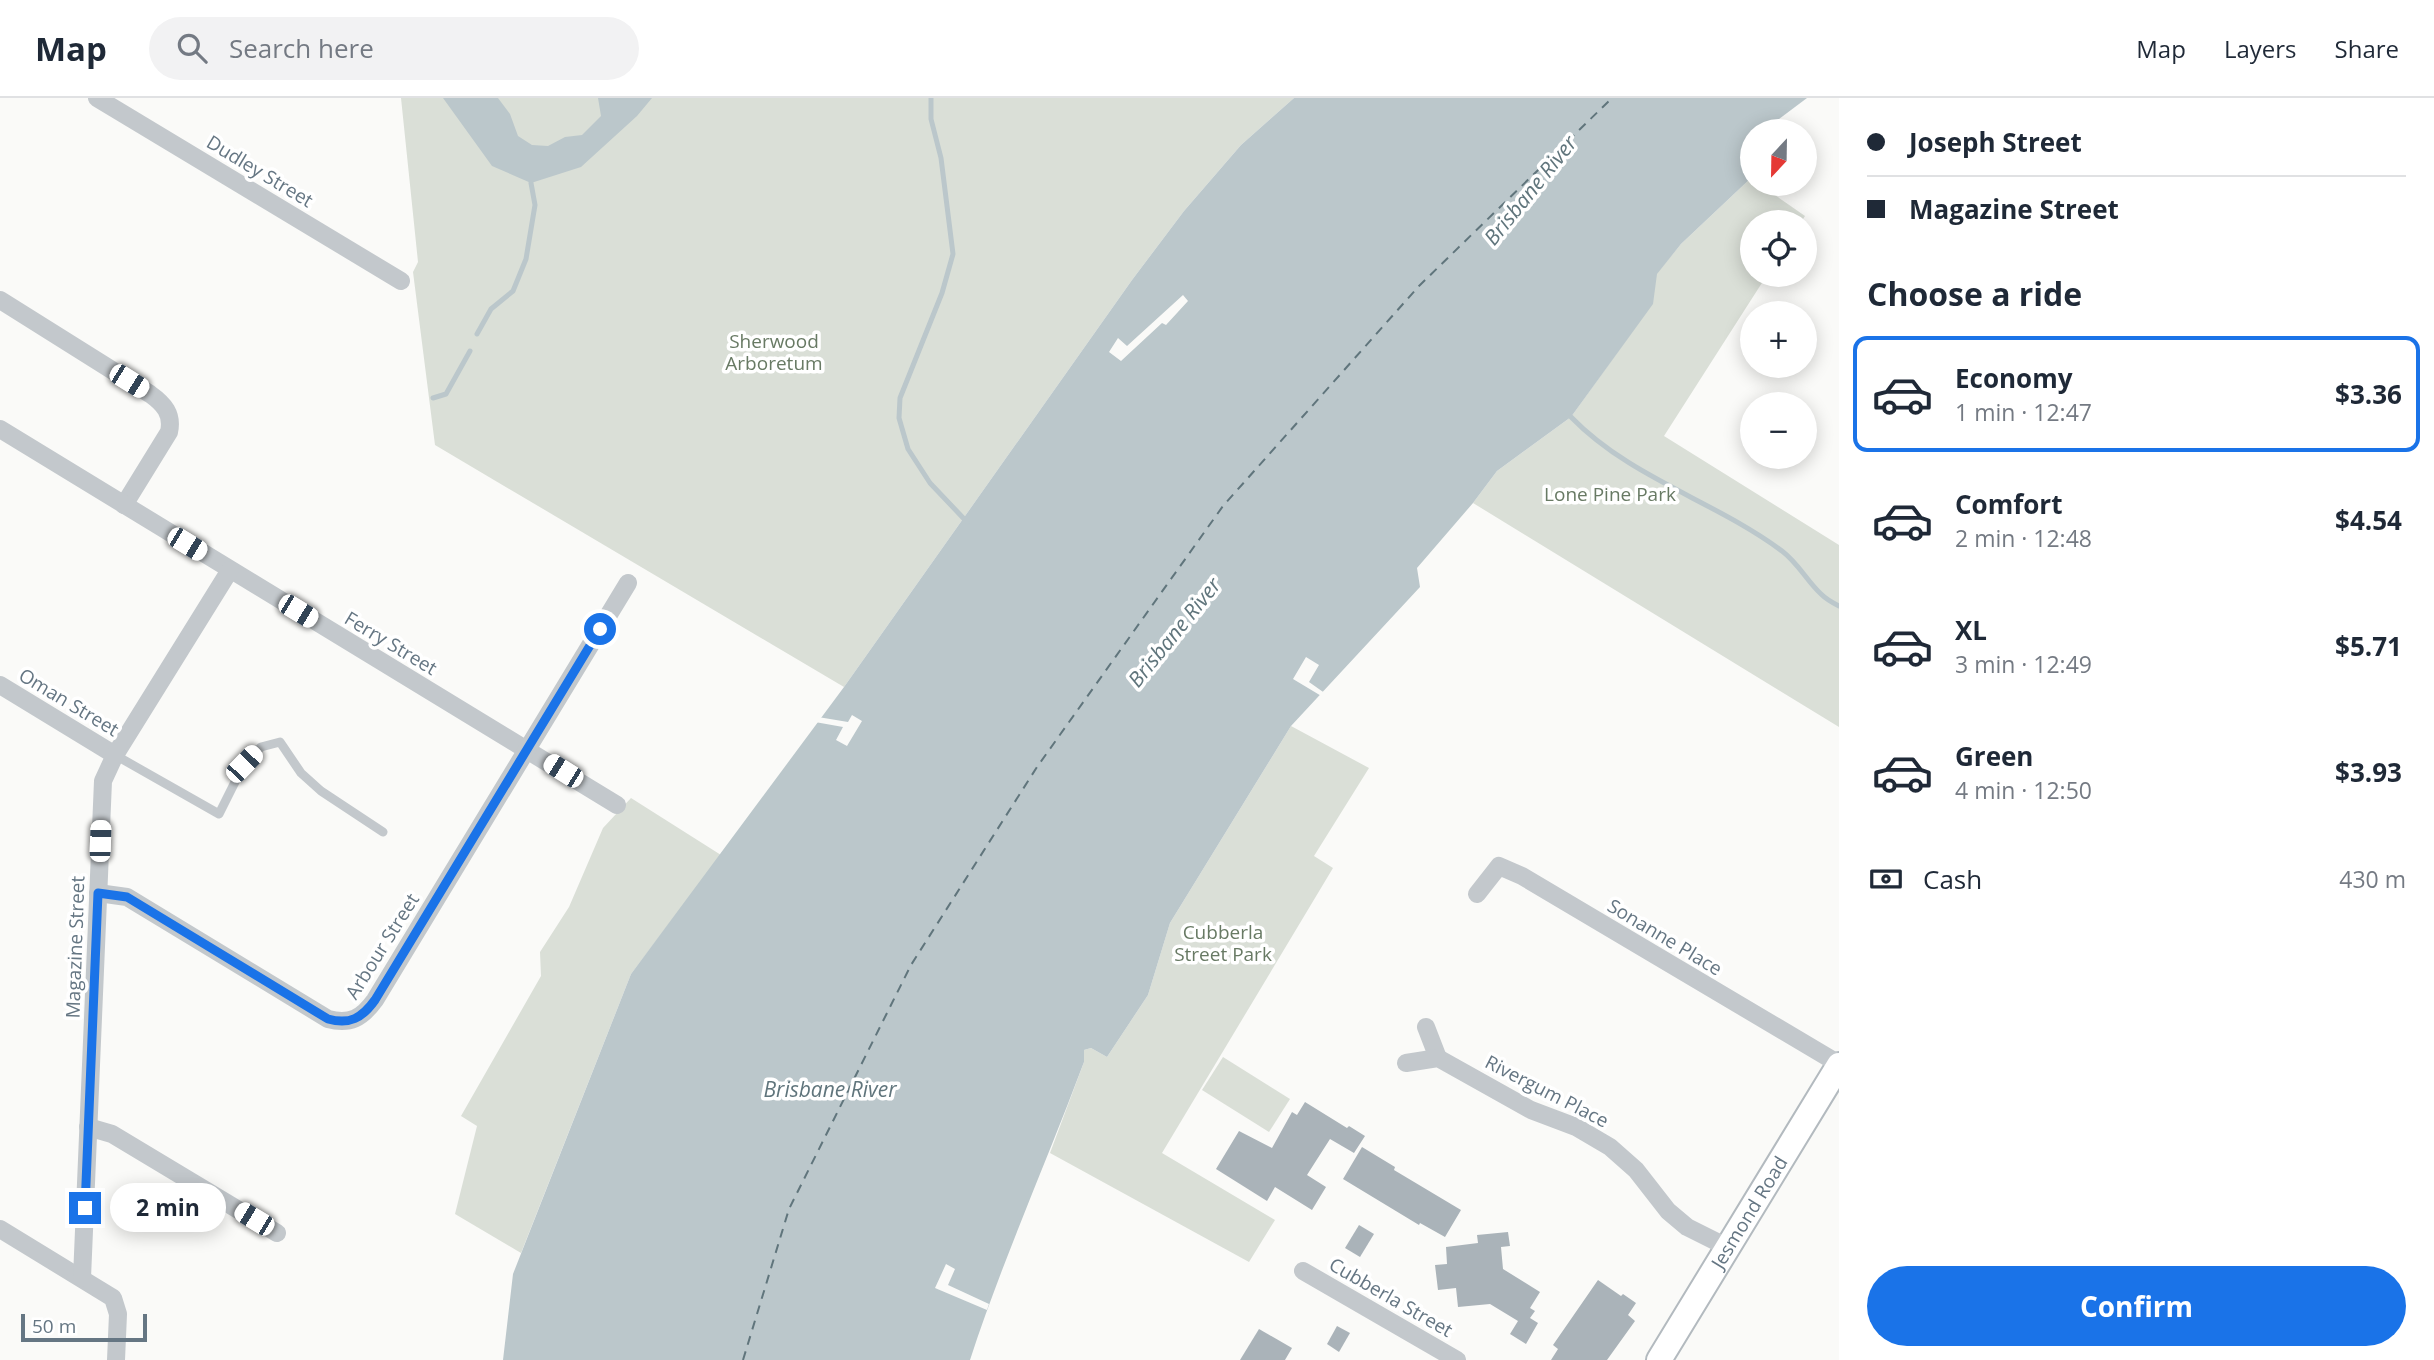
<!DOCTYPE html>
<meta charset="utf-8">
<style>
:root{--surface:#fff;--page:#f2f2f3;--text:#1f2937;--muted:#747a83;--line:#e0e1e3;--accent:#1a73e8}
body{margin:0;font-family:"Open Sans",sans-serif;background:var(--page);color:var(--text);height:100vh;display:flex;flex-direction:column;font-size:26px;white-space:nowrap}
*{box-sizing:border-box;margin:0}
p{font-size:23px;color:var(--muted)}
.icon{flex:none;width:38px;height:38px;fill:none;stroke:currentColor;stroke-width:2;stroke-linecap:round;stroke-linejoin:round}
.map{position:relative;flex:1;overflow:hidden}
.details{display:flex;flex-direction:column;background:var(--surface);width:595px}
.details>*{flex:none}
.banner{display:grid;align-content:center;height:154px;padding:0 28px;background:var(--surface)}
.needle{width:46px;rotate:202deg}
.tools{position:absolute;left:1740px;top:21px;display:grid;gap:14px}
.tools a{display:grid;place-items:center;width:77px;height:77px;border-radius:50%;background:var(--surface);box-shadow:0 4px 18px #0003;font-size:35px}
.scale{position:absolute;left:21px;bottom:18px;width:126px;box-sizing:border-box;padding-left:7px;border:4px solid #657683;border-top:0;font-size:19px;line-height:24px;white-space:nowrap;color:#657683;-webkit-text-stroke:5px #fff;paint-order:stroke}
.end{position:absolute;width:32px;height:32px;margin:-16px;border:9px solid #1a73e8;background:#fff;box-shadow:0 0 0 4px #fff}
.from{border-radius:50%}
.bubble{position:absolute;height:49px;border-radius:24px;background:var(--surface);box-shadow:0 4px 18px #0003;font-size:23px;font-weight:700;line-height:49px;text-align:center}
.car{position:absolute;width:21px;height:42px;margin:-21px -10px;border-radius:9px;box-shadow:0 0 5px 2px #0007;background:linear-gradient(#fff 24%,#345 0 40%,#fff 0 76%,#345 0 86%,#fff 0)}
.banner b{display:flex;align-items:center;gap:24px;height:66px;font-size:26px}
.banner b+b{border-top:2px solid var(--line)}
.banner i{width:18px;height:18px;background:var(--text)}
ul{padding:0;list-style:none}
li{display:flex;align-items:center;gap:21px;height:116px;margin:0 14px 10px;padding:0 14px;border:4px solid transparent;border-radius:14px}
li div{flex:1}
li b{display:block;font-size:26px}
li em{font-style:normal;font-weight:700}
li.current{border-color:var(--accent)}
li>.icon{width:63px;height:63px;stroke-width:1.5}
h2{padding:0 28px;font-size:32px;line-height:84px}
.pay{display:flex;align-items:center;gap:18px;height:77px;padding:0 28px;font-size:26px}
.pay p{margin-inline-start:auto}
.button{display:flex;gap:14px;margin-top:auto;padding:14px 28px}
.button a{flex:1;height:80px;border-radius:42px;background:var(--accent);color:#fff;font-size:28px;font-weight:700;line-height:80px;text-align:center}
header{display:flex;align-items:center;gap:42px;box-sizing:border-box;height:98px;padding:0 35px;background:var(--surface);border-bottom:2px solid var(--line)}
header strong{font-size:33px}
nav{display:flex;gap:38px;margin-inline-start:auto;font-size:24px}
.search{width:490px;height:63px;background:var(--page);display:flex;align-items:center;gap:18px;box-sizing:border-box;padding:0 24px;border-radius:38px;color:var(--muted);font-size:26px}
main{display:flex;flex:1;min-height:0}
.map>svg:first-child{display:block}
.green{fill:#dadfd7}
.water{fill:#bbc7cb}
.pier{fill:#fafaf8}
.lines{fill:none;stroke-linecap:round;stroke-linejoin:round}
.stream{stroke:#bbc7cb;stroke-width:5}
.ferry{stroke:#60757c;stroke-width:2;stroke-dasharray:9 7;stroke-linecap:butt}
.building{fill:#aab3b9}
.secondary-casing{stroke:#b3babf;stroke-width:28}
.lane{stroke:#c3c8cc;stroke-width:9}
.street{stroke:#c3c8cc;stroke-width:18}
.secondary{stroke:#fff;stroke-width:24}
.route{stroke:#1a73e8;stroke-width:9}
.labels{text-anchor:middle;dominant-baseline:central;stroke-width:7;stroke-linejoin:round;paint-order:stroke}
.street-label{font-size:19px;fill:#657683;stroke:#fff}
.park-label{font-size:19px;fill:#687a64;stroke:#fff}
.water-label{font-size:21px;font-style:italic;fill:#60757c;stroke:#fff}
</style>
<header>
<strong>Map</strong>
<div class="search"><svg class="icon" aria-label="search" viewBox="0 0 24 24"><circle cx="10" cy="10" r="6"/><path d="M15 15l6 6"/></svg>Search here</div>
<nav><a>Map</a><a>Layers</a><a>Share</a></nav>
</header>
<main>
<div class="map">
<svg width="1839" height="1262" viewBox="0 0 1839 1262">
<rect width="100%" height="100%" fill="#fafaf8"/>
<g class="green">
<polygon points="401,0 1294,0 1241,47 1184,113 1132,182 844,589 435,347 413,174 418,164"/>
<polygon points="1751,80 1752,86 1759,86 1805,118 1801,124 1752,124 1752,177 1767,177 1664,338 1839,447 1839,629 1473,405 1497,373 1571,319 1652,206 1656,176 1681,146"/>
<polygon points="1291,628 1369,670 1314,758 1333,770 1162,1055 1275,1122 1249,1164 1050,1055 1084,964 1084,952 1091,950 1107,959 1148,897 1170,825"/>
<polygon points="631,700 721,757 631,876 521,1155 455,1116 477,1028 461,1018 541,878 540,854 569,809 603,730"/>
<polygon points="1223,959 1290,1001 1269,1034 1202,992"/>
</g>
<g class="water">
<polygon points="443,0 498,0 510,16 518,38 532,47 548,48 565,39 582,37 601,18 598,0 652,0 637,18 581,69 531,85 492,68"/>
<path d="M1294 0H1807L1767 30V33H1752L1751 80 1681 146 1657 176 1653 206 1571 319 1497 373 1473 405 1417 470 1420 489 1291 628 1170 825 1148 897 1107 959 1091 950 1084 952V964C1047 1063 1003 1161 970 1262H503L513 1176 631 876 844 589 1132 182 1184 113 1241 47Z"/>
</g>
<g class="pier">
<polygon points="1183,197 1188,203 1166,227 1162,225 1121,263 1109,254 1118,240 1127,248"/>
<polygon points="1306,559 1319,567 1309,584 1326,596 1323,599 1293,581"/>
<polygon points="852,617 862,623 847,648 836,642 843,629 815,624 818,619 848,624"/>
<polygon points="946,1166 955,1171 948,1187 989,1206 987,1212 935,1190"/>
</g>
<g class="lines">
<g class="stream">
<polyline points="931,0 931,21 941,60 953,156 942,195 900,300 899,320 908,351 930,385 967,424"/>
<polyline points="477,236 491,211 513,193 526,161 535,107 531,85"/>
<polyline points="433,300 446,296 470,253"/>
<path d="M1571 319C1630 380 1715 403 1782 453 1798 465 1807 483 1821 496 1826 501 1833 505 1839 508"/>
</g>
<polyline class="ferry" points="743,1262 789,1111 911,867 1037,669 1223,408 1419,188 1612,0"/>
</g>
<g class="building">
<polygon points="1305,1004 1347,1030 1349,1028 1365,1038 1354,1055 1330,1041 1307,1077 1326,1089 1312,1112 1275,1089 1267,1103 1216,1071 1239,1033 1272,1050 1292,1014 1297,1017"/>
<polygon points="1362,1049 1395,1069 1394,1072 1461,1112 1445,1139 1420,1125 1419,1127 1343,1081"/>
<polygon points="1359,1127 1374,1136 1360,1159 1345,1150"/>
<polygon points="1508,1134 1510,1148 1501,1149 1503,1171 1540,1194 1530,1210 1535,1213 1530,1220 1538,1225 1526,1246 1510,1236 1518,1223 1490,1206 1458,1209 1456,1190 1438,1192 1435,1167 1447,1166 1446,1149 1478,1145 1477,1137"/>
<polygon points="1598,1182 1621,1198 1623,1196 1636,1205 1628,1217 1635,1223 1607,1262 1551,1262 1558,1251 1553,1247"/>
<polygon points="1337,1228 1350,1235 1339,1254 1327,1246"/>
<polygon points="1259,1231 1292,1250 1285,1262 1240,1262"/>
</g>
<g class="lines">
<g class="secondary-casing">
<g id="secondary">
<path id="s1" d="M1659 1262 1839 967"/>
</g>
</g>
<polyline class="lane" points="115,657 219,716 244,666 261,649 280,644 301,675 321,693 383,734"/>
<g class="street">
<polyline points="97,0 401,183"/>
<path d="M0 202 150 296C164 306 173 316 169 334L124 407"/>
<polyline points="0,331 617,707"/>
<polyline points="0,587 115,657"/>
<path d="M98 795 127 799 328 921C350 927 362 920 375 902L628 485"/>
<polyline points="1477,796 1499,768 1522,778 1839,966"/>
<polyline points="1426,929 1438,960"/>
<polyline points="1406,965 1438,960 1531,1012 1576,1029 1610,1049 1636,1072 1668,1113 1687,1129 1727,1149"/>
<polyline points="88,1029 112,1036 277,1135"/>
<polyline points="0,1131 113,1200 118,1216 116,1262"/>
<polyline points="1303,1173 1457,1262"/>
<polyline points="82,1180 103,683 115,657 230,472"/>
</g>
<use href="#secondary" class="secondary"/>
</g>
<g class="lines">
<path class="route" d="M85 1110 98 795 127 799 328 921C350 927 362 920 375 902L600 531"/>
</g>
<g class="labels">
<g class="street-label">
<text transform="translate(260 73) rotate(31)">Dudley Street</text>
<text transform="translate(391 545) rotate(31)">Ferry Street</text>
<text transform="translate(69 604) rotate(31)">Oman Street</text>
<text transform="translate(1665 839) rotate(31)">Sonanne Place</text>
<text transform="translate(382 848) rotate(-58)">Arbour Street</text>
<text transform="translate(75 849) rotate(-88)">Magazine Street</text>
<text transform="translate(1547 993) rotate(27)">Rivergum Place</text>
<text stroke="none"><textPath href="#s1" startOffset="173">Jesmond Road</textPath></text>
<text transform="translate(1391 1199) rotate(30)">Cubberla Street</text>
</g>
<g class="park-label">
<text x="774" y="243">Sherwood<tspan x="774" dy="22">Arboretum</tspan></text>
<text x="1610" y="396">Lone Pine Park</text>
<text x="1223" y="834">Cubberla<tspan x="1223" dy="22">Street Park</tspan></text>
</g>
<g class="water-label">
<text transform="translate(1530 92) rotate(-51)">Brisbane River</text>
<text transform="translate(1174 534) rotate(-51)">Brisbane River</text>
<text x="830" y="991">Brisbane River</text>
</g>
</g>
</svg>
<div class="tools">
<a><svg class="needle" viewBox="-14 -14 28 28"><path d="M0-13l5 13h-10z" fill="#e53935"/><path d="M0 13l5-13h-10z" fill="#747a83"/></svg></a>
<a><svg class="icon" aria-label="locate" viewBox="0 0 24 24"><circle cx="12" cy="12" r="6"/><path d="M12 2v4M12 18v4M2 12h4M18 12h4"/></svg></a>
<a>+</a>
<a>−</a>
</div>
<div class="scale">50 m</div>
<i class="end from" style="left:600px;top:531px"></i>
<i class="end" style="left:85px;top:1110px"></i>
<div class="bubble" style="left:110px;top:1085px;width:116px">2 min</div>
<i class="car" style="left:129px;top:283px;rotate:122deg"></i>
<i class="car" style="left:187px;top:446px;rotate:121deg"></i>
<i class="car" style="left:298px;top:513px;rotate:121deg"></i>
<i class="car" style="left:244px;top:666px;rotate:44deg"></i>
<i class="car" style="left:563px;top:673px;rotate:302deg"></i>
<i class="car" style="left:100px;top:743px;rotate:2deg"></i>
<i class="car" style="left:254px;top:1121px;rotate:301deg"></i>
</div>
<section class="details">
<div class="banner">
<b><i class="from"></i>Joseph Street</b>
<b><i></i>Magazine Street</b>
</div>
<h2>Choose a ride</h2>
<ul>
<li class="current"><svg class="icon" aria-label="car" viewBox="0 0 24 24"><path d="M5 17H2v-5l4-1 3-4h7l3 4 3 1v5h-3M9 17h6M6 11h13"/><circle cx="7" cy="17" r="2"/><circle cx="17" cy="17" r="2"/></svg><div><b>Economy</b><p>1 min · 12:47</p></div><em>$3.36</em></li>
<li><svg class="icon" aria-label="car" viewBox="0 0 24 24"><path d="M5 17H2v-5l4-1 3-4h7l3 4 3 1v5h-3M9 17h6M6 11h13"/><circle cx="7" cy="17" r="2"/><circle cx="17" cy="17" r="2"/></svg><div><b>Comfort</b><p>2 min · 12:48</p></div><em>$4.54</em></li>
<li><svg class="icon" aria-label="car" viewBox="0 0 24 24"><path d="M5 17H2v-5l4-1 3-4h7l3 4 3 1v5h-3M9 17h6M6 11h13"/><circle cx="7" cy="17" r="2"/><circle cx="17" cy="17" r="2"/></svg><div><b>XL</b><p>3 min · 12:49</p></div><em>$5.71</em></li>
<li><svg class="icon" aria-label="car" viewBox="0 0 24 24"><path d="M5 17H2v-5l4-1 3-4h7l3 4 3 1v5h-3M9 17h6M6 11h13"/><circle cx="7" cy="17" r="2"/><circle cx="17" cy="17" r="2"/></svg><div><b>Green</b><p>4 min · 12:50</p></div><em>$3.93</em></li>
</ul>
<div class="pay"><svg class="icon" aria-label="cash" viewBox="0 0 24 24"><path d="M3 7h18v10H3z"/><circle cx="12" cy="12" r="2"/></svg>Cash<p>430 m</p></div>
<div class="button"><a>Confirm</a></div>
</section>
</main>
